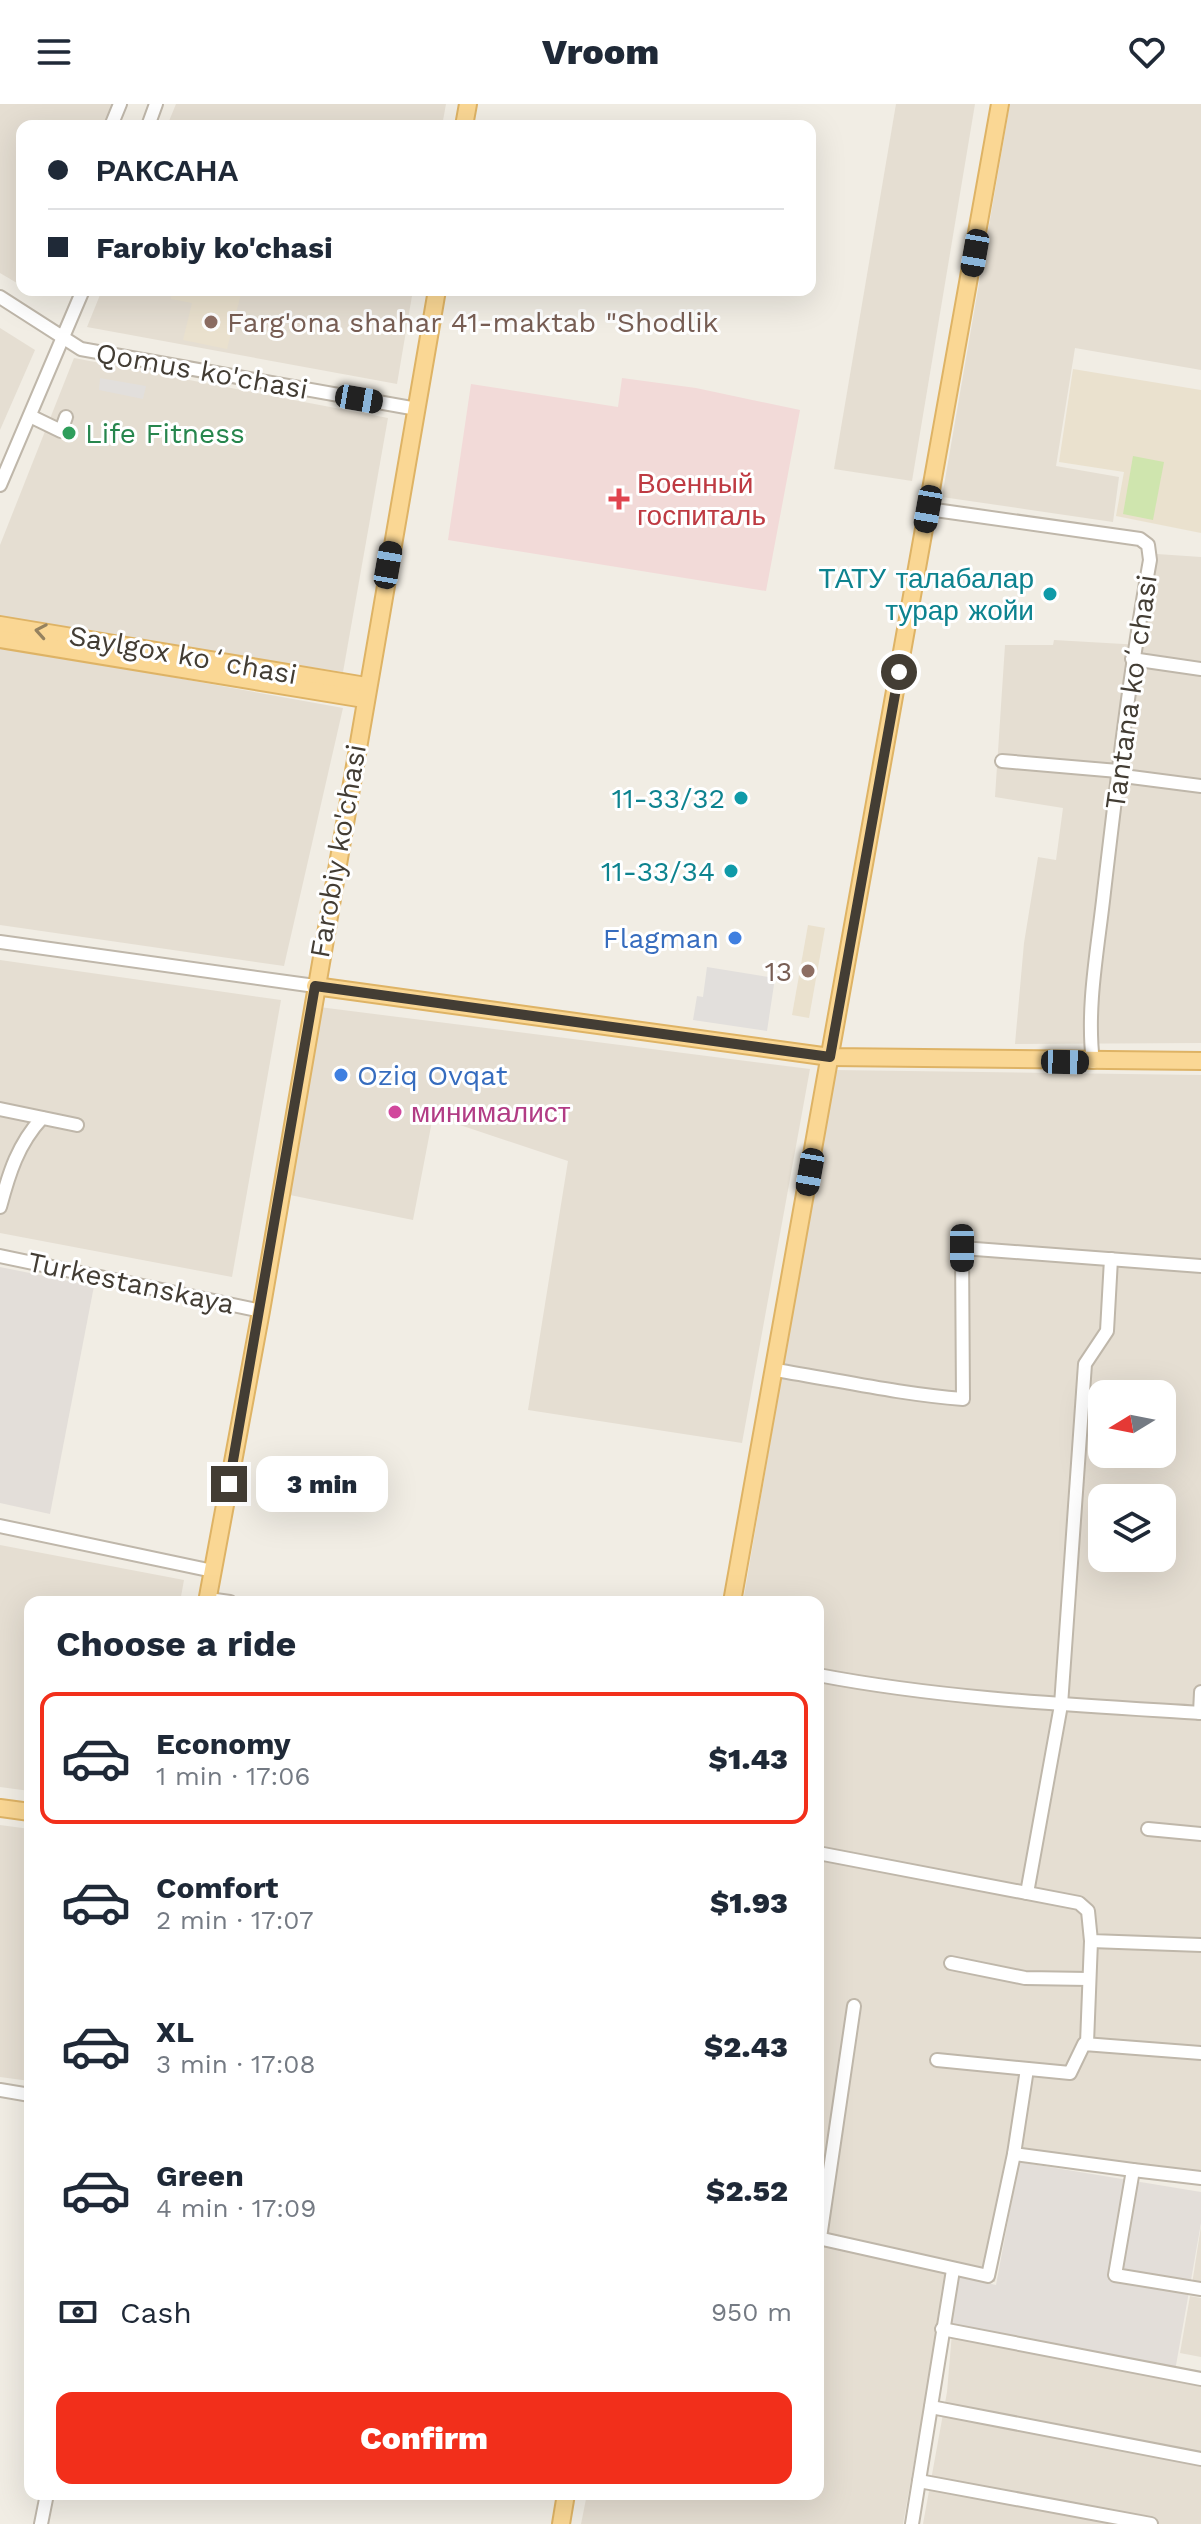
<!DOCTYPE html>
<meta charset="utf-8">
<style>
:root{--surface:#fff;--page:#f2f2f3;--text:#1f2937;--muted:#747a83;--line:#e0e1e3;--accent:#f22f1b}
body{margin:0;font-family:"Work Sans",sans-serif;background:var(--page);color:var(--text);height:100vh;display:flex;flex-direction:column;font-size:30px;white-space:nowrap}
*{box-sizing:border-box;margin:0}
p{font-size:26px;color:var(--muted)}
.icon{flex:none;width:44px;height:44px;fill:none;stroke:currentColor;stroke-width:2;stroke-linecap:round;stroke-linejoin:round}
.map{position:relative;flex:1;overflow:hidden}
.sheet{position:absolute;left:24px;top:1492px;width:800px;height:904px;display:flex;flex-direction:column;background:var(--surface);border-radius:16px;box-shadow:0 8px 32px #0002}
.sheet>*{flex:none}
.top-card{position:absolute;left:16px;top:16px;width:800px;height:176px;border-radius:16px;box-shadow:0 8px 32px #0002;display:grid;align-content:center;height:176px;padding:0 32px;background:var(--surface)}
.needle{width:52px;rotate:260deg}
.buttons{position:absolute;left:1088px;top:1276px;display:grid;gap:16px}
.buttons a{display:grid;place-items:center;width:88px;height:88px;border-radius:16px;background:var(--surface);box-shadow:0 8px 32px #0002;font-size:40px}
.end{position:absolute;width:36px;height:36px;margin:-18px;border:10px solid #433d34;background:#fff;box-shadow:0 0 0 4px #fff}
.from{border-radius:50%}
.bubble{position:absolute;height:56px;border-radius:16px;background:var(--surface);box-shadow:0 8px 32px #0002;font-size:26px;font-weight:800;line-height:56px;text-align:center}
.car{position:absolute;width:24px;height:48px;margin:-24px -12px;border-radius:10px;box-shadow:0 0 6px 2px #0007;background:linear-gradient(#222 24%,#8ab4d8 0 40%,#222 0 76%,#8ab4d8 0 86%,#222 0)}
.top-card b{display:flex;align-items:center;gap:28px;height:76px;font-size:30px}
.top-card b+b{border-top:2px solid var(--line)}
.top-card i{width:20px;height:20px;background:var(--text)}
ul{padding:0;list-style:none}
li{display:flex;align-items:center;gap:24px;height:132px;margin:0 16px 12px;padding:0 16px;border:4px solid transparent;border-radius:16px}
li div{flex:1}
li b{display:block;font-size:30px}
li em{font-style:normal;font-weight:800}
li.active{border-color:var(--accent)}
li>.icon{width:72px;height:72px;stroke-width:1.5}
h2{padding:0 32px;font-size:36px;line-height:96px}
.pay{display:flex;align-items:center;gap:20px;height:88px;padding:0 32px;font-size:30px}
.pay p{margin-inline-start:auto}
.action{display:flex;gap:16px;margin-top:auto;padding:16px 32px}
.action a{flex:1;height:92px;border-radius:16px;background:var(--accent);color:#fff;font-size:32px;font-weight:800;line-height:92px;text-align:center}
header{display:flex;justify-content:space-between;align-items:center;height:104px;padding:0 32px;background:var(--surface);font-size:36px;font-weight:800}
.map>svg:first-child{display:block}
.residential{fill:#e5ded2;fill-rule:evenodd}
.industrial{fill:#e3ded9}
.education{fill:#eae1ce}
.medical{fill:#f2dad8}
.green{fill:#cfe5ae}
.parking{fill:#e2dfdc}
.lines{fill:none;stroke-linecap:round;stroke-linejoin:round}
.minor-casing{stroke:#bfb7aa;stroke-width:16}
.major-casing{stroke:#deb365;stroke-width:20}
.minor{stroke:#fff;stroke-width:12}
.major{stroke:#fad794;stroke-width:16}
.oneway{stroke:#95825f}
.route{stroke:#433d34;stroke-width:10}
.education-dot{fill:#8d6e63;stroke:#fff;stroke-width:3}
.leisure-dot{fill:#2e9e5b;stroke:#fff;stroke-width:3}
.health-dot{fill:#e0444e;stroke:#fff;stroke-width:3}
.culture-dot{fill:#0f9aa8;stroke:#fff;stroke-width:3}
.shop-dot{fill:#3f7fe0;stroke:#fff;stroke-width:3}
.hotel-dot{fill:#d1479c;stroke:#fff;stroke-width:3}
.labels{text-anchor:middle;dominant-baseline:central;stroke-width:6;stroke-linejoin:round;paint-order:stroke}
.education-label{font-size:28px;fill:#785e54;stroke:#fff;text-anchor:start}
.street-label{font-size:28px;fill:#433d34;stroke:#fff}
.leisure-label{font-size:28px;fill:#27864d;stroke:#fff;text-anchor:start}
.health-label{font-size:28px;fill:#be3a42;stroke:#fff;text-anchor:start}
.culture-label{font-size:28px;fill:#0d838f;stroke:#fff;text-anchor:end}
.shop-label{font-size:28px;fill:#366cbe;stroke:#fff;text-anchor:end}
.hotel-label{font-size:28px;fill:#b23c85;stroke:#fff;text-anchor:start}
</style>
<header><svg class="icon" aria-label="menu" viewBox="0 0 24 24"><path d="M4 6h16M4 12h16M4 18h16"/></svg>Vroom<svg class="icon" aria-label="heart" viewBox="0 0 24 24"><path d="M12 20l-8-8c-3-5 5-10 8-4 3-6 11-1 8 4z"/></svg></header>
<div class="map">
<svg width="1201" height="2420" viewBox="0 0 1201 2420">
<rect width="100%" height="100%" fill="#f1ede4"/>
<g class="residential">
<polygon points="0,0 125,0 116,22 22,22 22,182 0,169"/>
<polygon points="176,0 446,0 442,22 167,22"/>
<polygon points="896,0 975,0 912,377 834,365"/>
<polygon points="1010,0 1201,0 1201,266 1075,244 1056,362 1119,373 1113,418 942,393"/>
<polygon points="102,186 413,186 397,280 87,223"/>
<polygon points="0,224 35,246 0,326"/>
<polygon points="74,254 388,314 343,568 0,515 0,441"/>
<polygon points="1157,450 1201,453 1201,939 1015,940 1024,839 1038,753 1056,756 1063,704 995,693 1005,541 1053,541 1054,536 1141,541"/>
<polygon points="0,542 343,604 284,862 0,821"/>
<polygon points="0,856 281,896 232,1173 0,1129"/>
<polygon points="319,903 810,965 742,1339 528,1306 568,1057 433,1012 413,1116 285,1090"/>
<path d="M834 966 1201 971V2073L1019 2048 995 2178 948 2170 903 2420H581L587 2390H818V1498H743ZM1102 1290H1162V1350H1102ZM1102 1394H1162V1454H1102Z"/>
<polygon points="0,1441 184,1476 180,1498 30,1498 30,1687 0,1683"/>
<polygon points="0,1721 30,1725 30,1977 0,1973"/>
<polygon points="1201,2122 1201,2189 1191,2187"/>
<polygon points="1190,2192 1201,2194 1201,2253 1180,2249"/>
<polygon points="952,2229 1201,2275 1201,2420 923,2420 947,2288"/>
</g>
<g class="industrial">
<polygon points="0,1163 94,1182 50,1410 0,1399"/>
<polygon points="1019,2058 1201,2088 1201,2119 1175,2267 950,2224 958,2173 996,2181"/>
</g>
<g class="education">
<polygon points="172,186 242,186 227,245 183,236 192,199 171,195"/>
<polygon points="1073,265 1201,286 1201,429 1116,412 1124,368 1059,358"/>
<polygon points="808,821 825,824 809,914 792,911"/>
</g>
<polygon class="medical" points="622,274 696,284 800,306 766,487 448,436 471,280 618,303"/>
<polygon class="green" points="1133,352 1164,358 1153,416 1123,410"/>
<g class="parking">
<polygon points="100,274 146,282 143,295 99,286"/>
<polygon points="707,863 775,874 767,927 693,916 697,892 703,893"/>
</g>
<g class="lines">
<g class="minor-casing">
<g id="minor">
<polyline points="111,22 120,0"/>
<polyline points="148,22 156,0"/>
<polyline points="0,193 81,245 417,305"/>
<polyline points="30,312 61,327 66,313"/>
<polyline points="0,381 83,186"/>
<path d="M928 405 1140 435 1148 441 1150 456C1130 567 1117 677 1104 788 1098 844 1086 903 1093 958"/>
<polyline points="1132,555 1201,565"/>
<polyline points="1002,657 1118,667 1131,673 1201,682"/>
<polyline points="0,838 315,882"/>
<polyline points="0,1005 77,1021"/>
<path d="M0 1103C9 1069 18 1040 42 1014"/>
<polyline points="0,1152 261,1207"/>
<path d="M775 1266C838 1276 899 1290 963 1295L962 1144 1201 1162"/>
<polyline points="0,1422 213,1467"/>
<polyline points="208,1495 230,1498"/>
<path d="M818 1571C944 1595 1073 1601 1201 1609"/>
<polyline points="1200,1609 1201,1588"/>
<polyline points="1148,1725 1201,1730"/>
<polyline points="818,1749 1079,1799 1088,1807 1091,1837 1201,1841"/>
<polyline points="1027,1789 1061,1601 1085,1260 1107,1227 1111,1155"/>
<polyline points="951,1859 1025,1874 1089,1875"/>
<polyline points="1087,1939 1091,1837"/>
<polyline points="937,1956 1070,1969 1084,1940 1201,1949"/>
<polyline points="0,1986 30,1991"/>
<polyline points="1014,2050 1133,2066 1115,2171 1201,2185"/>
<polyline points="1133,2066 1201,2074"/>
<polyline points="818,2134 988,2172 1014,2050 1027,1965"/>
<polyline points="820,2134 854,1902"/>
<polyline points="942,2225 1201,2275"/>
<polyline points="931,2303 1201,2355"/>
<polyline points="919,2377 1151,2420"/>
<polyline points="41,2420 47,2390"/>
<polyline points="912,2420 953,2166"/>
</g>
</g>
<g class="major-casing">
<g id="major">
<polyline points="464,22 468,0"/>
<polyline points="0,521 366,582"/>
<polyline points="0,535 364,595"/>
<polyline points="315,882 830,953 1201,957"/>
<polyline points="207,1498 261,1207 437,186"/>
<polyline points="732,1498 1000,0"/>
<polyline points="0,1704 30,1708"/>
<polyline points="561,2420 566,2390"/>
</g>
</g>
<use href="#minor" class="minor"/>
<use href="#major" class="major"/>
</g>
<defs><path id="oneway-chevron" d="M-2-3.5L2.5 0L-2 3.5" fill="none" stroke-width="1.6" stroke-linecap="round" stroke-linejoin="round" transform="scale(2)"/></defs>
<use class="oneway" href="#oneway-chevron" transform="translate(41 527) rotate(-170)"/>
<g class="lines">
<polyline class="route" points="229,1380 315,882 830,953 899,568"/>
</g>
<g class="education-dot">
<circle cx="211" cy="218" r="8"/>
<circle cx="808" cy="867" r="8"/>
</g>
<circle class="leisure-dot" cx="69" cy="329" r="8"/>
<path class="health-dot" d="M615 383h8v8h8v8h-8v8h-8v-8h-8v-8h8z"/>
<g class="culture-dot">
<circle cx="1050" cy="490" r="8"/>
<circle cx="741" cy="694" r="8"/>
<circle cx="731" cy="767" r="8"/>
</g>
<g class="shop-dot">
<circle cx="735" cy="834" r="8"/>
<circle cx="341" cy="971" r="8"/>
</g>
<circle class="hotel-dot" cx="395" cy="1008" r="8"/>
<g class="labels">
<g class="education-label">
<text x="227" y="218">Farg'ona shahar 41-maktab "Shodlik</text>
<text x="792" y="867" text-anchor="end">13</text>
</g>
<g class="street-label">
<text transform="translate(202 267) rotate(10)">Qomus ko'chasi</text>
<text transform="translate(183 551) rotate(10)">Saylgox koʻchasi</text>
<text transform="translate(1131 588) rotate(-82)">Tantana koʻchasi</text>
<text transform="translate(338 747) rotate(-80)">Farobiy ko'chasi</text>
<text transform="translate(131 1179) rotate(12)">Turkestanskaya</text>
</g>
<g class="leisure-label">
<text x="85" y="329">Life Fitness</text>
</g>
<g class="health-label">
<text x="637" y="379">Военный<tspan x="637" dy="32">госпиталь</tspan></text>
</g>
<g class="culture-label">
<text x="1034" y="474">ТАТУ талабалар<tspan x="1034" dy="32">турар жойи</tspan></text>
<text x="725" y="694">11-33/32</text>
<text x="715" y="767">11-33/34</text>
</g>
<g class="shop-label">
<text x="719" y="834">Flagman</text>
<text x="357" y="971" text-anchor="start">Oziq Ovqat</text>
</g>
<g class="hotel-label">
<text x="411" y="1008">минималист</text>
</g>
</g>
</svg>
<div class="buttons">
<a><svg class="needle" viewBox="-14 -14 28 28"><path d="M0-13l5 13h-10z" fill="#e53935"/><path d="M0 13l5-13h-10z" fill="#747a83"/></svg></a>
<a><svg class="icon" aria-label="layers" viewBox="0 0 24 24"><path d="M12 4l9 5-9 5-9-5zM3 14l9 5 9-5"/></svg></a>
</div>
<i class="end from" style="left:899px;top:568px"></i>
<i class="end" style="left:229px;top:1380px"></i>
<div class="bubble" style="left:256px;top:1352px;width:132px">3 min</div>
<i class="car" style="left:975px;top:149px;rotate:190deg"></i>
<i class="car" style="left:359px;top:295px;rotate:100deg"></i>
<i class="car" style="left:928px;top:405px;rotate:190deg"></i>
<i class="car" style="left:388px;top:461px;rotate:10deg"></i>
<i class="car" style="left:1065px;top:958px;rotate:91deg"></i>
<i class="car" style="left:810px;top:1068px;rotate:190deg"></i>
<i class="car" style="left:962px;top:1144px;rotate:180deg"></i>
<div class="top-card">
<b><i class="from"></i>РАКСАНА</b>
<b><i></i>Farobiy ko'chasi</b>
</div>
<section class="sheet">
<h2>Choose a ride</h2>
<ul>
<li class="active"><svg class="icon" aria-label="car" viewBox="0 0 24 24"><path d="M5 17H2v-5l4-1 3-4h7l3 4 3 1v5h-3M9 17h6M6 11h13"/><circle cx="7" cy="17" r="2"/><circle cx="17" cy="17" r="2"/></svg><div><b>Economy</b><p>1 min · 17:06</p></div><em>$1.43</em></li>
<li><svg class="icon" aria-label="car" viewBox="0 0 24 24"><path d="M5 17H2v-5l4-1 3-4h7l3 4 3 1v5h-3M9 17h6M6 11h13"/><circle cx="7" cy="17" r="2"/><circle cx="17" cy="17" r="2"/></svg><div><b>Comfort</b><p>2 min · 17:07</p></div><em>$1.93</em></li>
<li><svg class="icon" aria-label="car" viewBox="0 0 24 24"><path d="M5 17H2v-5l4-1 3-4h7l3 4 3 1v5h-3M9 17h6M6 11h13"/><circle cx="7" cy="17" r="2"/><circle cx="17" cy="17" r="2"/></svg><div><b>XL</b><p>3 min · 17:08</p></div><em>$2.43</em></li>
<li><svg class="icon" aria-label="car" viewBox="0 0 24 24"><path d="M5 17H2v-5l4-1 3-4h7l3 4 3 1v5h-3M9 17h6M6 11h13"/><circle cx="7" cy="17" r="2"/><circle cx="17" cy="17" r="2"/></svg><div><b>Green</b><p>4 min · 17:09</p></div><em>$2.52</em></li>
</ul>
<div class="pay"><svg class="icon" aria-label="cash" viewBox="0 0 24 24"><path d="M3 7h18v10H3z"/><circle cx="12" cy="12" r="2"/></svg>Cash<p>950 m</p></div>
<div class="action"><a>Confirm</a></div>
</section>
</div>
